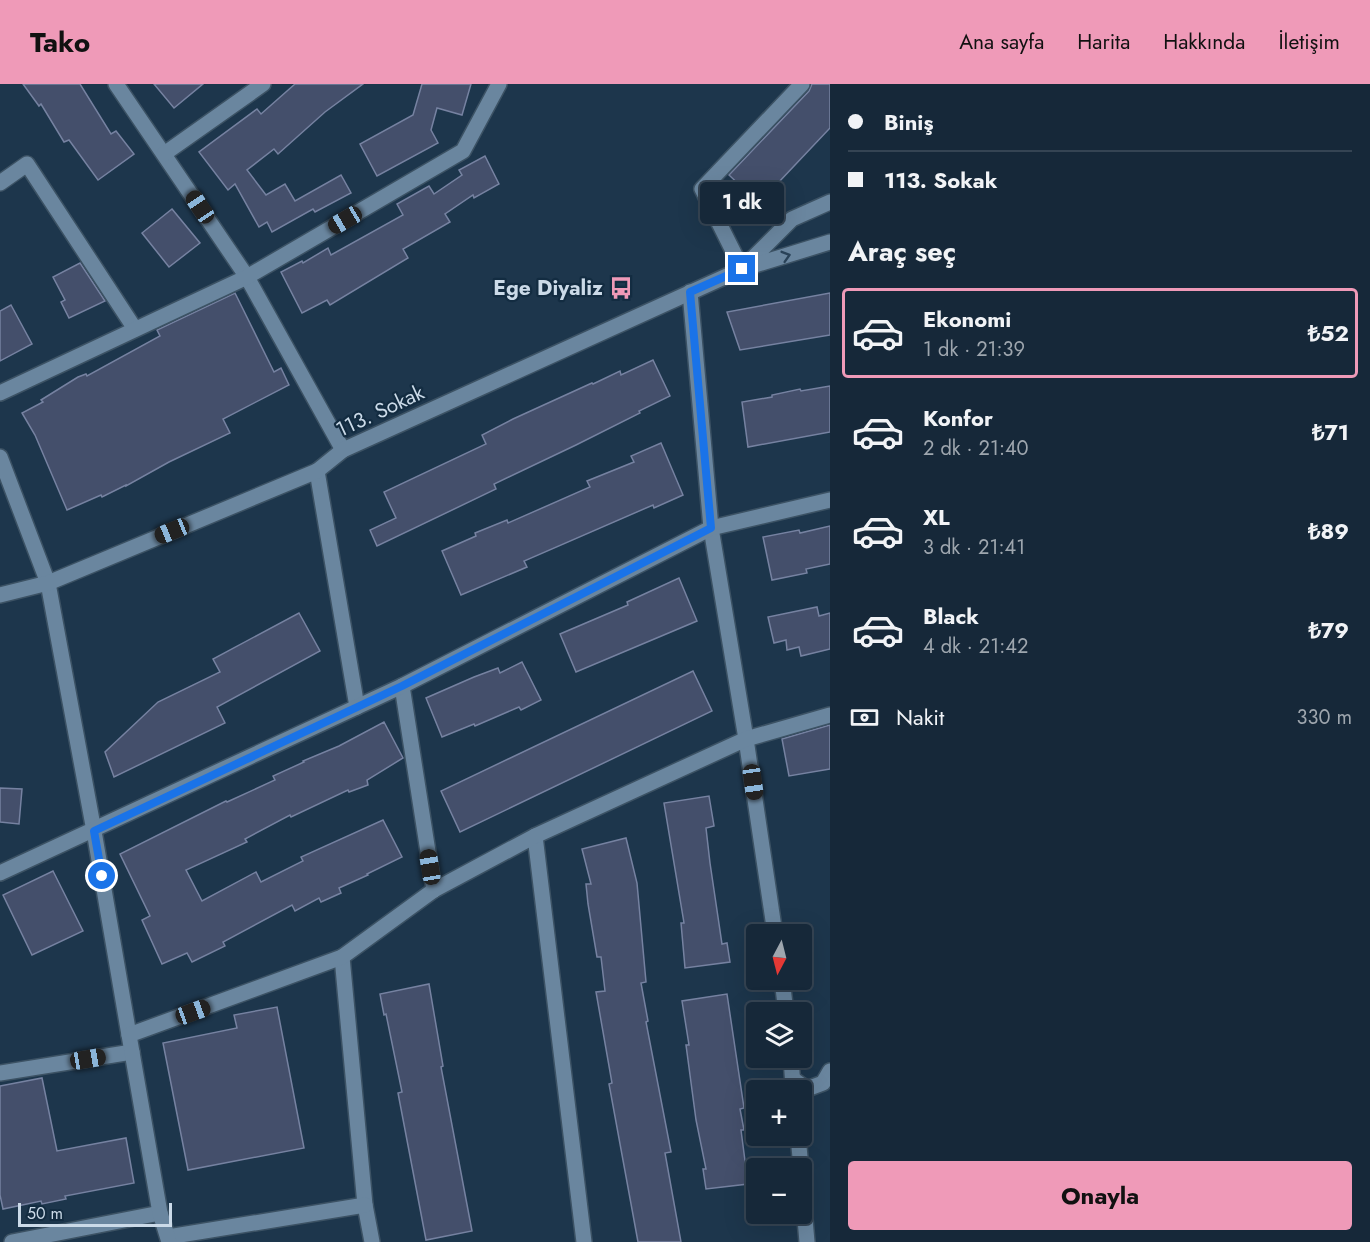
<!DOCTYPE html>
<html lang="tr">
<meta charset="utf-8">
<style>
:root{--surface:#162839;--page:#233444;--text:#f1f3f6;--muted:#9ea6ae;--line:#354453;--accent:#ef9ab8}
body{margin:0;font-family:Jost,sans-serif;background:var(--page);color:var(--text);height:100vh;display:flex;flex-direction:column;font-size:22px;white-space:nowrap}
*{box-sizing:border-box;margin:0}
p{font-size:20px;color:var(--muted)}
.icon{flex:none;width:33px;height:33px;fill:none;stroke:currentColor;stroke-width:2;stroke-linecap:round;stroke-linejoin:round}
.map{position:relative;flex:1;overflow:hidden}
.side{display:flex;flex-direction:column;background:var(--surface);width:540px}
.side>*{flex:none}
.top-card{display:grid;align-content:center;height:132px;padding:0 18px;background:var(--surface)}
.needle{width:39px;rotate:187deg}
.controls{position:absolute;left:746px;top:840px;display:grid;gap:12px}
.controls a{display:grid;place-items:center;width:66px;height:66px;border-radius:6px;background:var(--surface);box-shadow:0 6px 24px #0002,0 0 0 2px var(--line);font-size:30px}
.scale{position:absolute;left:18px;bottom:15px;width:154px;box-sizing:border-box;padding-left:6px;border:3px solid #cbdae8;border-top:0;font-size:16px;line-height:21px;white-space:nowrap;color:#cbdae8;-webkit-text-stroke:4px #132c41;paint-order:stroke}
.end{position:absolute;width:27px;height:27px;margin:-14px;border:8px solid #1a73e8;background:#fff;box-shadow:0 0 0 3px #fff}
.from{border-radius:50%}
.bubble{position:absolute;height:42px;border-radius:6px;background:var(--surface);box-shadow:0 6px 24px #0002,0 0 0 2px var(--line);font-size:20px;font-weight:700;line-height:42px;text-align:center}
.car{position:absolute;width:18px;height:36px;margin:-18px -9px;border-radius:8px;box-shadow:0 0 4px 2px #0007;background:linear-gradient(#222 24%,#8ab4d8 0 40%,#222 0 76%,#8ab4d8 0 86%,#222 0)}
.top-card b{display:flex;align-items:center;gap:21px;height:57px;font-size:22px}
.top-card b+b{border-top:2px solid var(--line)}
.top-card i{width:15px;height:15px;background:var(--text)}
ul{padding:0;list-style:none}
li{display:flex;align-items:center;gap:18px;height:90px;margin:0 12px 9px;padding:0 6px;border:3px solid transparent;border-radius:6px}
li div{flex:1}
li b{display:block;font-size:22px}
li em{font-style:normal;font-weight:700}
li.active{border-color:var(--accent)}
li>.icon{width:54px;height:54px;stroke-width:1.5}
h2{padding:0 18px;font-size:27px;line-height:72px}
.pay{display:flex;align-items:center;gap:15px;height:66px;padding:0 18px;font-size:22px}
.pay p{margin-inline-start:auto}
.action{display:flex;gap:12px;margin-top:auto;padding:12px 18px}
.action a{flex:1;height:69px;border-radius:6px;background:var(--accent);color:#111;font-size:24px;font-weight:700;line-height:69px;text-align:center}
header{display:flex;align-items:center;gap:36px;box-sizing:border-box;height:84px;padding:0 30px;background:var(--accent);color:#111}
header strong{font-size:28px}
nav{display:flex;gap:33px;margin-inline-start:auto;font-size:21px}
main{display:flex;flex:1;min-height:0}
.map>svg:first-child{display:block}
.building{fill:#444f6b;stroke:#7682a1;stroke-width:1.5}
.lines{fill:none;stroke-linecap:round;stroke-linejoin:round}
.minor-casing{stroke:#3c5264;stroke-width:18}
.minor{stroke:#6a869f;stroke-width:15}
.oneway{stroke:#294258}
.route{stroke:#1a73e8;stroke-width:8}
.labels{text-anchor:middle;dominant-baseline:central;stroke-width:4.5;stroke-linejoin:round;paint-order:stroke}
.poi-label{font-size:21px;font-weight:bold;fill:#cbdae8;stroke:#132c41;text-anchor:end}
.street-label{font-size:21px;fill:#cbdae8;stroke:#132c41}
</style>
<header>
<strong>Tako</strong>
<nav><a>Ana sayfa</a><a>Harita</a><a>Hakkında</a><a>İletişim</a></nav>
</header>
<main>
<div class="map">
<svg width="830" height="1158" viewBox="0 0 830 1158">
<rect width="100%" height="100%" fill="#1d364c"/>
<g class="building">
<polygon points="23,0 80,0 111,50 116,47 134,70 98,96 69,56 64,58 41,20 39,22"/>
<polygon points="154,0 203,0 174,24"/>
<polygon points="295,0 363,0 325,28 278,70 274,65 247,86 266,111 285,100 295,117 341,91 351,109 315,128 313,125 272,148 267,138 259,143 235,100 228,106 199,68 257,25 261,30"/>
<polygon points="422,0 471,0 462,31 437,24 431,46 438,59 377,92 360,60 413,31"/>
<polygon points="812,0 830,0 830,44 759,119 729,91 809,7"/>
<polygon points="485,72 499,100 474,114 473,111 445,130 450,138 403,165 408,174 330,221 327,216 302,229 281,188 302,177 303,179 328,164 331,171 403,131 397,120 429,102 434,110 462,91 459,86"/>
<polygon points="172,125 200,159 169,183 142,149"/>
<polygon points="80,179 105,217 69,234 61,218 65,216 53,193"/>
<polygon points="235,209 274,288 281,284 289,301 223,335 230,349 169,378 126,402 126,401 102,413 101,411 67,426 35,351 22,329 43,318 41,316 78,293 86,290 87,292 160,252 157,246"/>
<polygon points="830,209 830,251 740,266 727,228"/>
<polygon points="11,221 32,260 0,277 0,227"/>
<polygon points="653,276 670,312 639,327 640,329 576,361 494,400 496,405 377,462 370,446 396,434 384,408 486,360 482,351 513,335 592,299 593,300 620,287 621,291"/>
<polygon points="830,302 830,348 748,363 742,318 772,313 772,311 800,305 801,307"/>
<polygon points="661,359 683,411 654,424 653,421 524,477 527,483 461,511 442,467 476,452 475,449 507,436 508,439 590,403 587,397 634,378 631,372"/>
<polygon points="830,442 830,480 806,485 807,489 772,496 763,453 799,446 800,449"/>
<polygon points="679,494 697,537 576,588 560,550 628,521 627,518"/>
<polygon points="817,523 819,532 830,529 830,565 801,572 799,563 787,566 786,556 774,559 768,533"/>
<polygon points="299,529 320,567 217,623 225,639 114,693 105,668 158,618 220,588 213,575"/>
<polygon points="522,578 541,616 521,626 519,623 475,642 474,640 442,653 426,614 474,593 498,584 500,589"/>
<polygon points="693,587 712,627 460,748 441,707"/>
<polygon points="384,638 403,674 367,696 368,701 349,708 348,706 291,733 290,731 245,755 247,758 186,786 202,817 256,788 261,798 303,777 301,773 383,736 402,773 367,790 368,791 339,804 341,809 321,818 319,814 295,827 292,821 223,858 225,862 192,878 187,869 162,880 142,836 150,832 120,770 226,717 227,718 275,696 273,692 304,678 303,677 339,662"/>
<polygon points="830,641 830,685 789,692 782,655"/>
<polygon points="0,704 22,705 19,740 0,738"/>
<polygon points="709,712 714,742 706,744 710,779 722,860 727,859 730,878 685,884 681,839 684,839 664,719"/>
<polygon points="626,754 637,799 646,898 641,899 648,937 646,938 671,1068 665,1069 681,1158 638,1158 609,1000 612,999 596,908 605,907 601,873 597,873 588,820 586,800 591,800 582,765"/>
<polygon points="53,787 83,847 32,871 3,811"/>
<polygon points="429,900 443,982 441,983 472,1147 426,1156 398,1009 402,1008 386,930 384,931 380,910"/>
<polygon points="727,910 744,1024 740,1025 744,1046 741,1046 748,1100 706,1105 703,1085 706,1085 696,1036 686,961 689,961 682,917"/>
<polygon points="277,923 304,1064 188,1086 163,959 237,944 234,931"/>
<polygon points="42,994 57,1067 126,1054 134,1099 65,1112 66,1115 42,1120 41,1117 3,1125 0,1111 0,1002"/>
</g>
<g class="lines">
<g class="minor-casing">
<g id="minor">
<polyline points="116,0 247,193 343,366"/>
<polyline points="164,70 263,0"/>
<polyline points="0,99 27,80 135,245"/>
<polyline points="745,182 792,135 830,118"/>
<polyline points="742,185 702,105 802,0"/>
<polyline points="690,208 711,444 746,655 775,850"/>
<polyline points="0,309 247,193 463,67 499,0"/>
<polyline points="0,373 48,499 94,747 129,951"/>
<polyline points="317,387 357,623"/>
<polyline points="0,511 48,499 317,387 343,366 742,185 830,158"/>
<polyline points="402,602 434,806"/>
<polyline points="535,752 584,1158"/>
<polyline points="0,789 402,602 711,444 830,416"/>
<polyline points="342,873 365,1121 372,1158"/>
<polyline points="782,896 786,928"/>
<polyline points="791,974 793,1003"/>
<polyline points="0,989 132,968"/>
<polyline points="793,995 807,1005 823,999 830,987"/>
<polyline points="798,1052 801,1084"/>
<polyline points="801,1090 807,1158"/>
<polyline points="168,1153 365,1121"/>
<polyline points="12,1158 160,1129"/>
<polyline points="169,1158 160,1129 129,951 342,873 434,806 535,752 746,655 830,631"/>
</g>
</g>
<use href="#minor" class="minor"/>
</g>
<defs><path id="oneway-chevron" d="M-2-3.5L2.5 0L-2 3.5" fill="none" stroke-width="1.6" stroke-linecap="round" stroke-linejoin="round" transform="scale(1.5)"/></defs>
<use class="oneway" href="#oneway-chevron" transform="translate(786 172) rotate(-17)"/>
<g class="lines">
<polyline class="route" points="102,792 94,747 402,602 711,444 690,208 742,185"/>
</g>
<defs>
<g id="bus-bare" transform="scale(1.8)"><path d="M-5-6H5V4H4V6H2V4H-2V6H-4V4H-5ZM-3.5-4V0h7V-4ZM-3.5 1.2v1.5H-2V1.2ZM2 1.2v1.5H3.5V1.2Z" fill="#ef9ab8" stroke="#132c41" stroke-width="2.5" paint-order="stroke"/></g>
</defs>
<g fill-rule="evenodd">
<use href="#bus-bare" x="621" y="204"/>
</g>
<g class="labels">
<g class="poi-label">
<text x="603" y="204">Ege Diyaliz</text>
</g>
<g class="street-label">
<text transform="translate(380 327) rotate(-25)">113. Sokak</text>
</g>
</g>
</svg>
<div class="controls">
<a><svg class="needle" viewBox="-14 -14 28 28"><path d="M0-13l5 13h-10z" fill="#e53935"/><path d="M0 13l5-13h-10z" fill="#9ea6ae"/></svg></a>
<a><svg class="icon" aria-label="layers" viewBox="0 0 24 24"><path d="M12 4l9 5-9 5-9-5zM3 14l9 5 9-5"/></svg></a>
<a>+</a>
<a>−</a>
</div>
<div class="scale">50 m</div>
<i class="end from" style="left:102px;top:792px"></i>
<i class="end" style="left:742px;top:185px"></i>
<div class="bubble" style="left:700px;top:98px;width:84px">1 dk</div>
<i class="car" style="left:200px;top:123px;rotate:326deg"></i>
<i class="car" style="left:345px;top:136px;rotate:240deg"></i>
<i class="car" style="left:172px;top:447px;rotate:248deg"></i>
<i class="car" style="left:753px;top:698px;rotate:172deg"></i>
<i class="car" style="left:430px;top:783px;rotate:351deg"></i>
<i class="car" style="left:193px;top:928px;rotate:70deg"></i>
<i class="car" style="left:88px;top:975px;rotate:81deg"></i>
</div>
<section class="side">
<div class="top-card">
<b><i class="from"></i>Biniş</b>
<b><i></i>113. Sokak</b>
</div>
<h2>Araç seç</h2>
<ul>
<li class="active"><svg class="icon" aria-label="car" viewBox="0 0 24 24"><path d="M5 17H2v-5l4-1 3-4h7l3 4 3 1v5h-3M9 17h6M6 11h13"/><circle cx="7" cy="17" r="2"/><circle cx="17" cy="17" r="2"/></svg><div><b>Ekonomi</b><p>1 dk · 21:39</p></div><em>₺52</em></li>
<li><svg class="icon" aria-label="car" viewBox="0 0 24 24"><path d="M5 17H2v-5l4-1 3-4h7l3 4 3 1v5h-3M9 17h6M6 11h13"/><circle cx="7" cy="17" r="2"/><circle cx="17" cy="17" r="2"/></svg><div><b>Konfor</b><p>2 dk · 21:40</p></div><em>₺71</em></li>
<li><svg class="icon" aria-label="car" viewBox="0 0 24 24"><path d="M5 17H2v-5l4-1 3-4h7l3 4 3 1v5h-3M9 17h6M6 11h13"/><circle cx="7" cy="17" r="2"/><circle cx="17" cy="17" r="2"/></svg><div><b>XL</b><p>3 dk · 21:41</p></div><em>₺89</em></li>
<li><svg class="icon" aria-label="car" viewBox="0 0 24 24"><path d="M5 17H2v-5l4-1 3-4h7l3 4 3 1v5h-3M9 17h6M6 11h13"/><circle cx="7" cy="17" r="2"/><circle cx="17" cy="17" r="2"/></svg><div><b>Black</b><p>4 dk · 21:42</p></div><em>₺79</em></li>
</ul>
<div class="pay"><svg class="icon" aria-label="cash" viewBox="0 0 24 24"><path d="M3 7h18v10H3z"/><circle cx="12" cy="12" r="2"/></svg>Nakit<p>330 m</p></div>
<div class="action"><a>Onayla</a></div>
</section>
</main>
